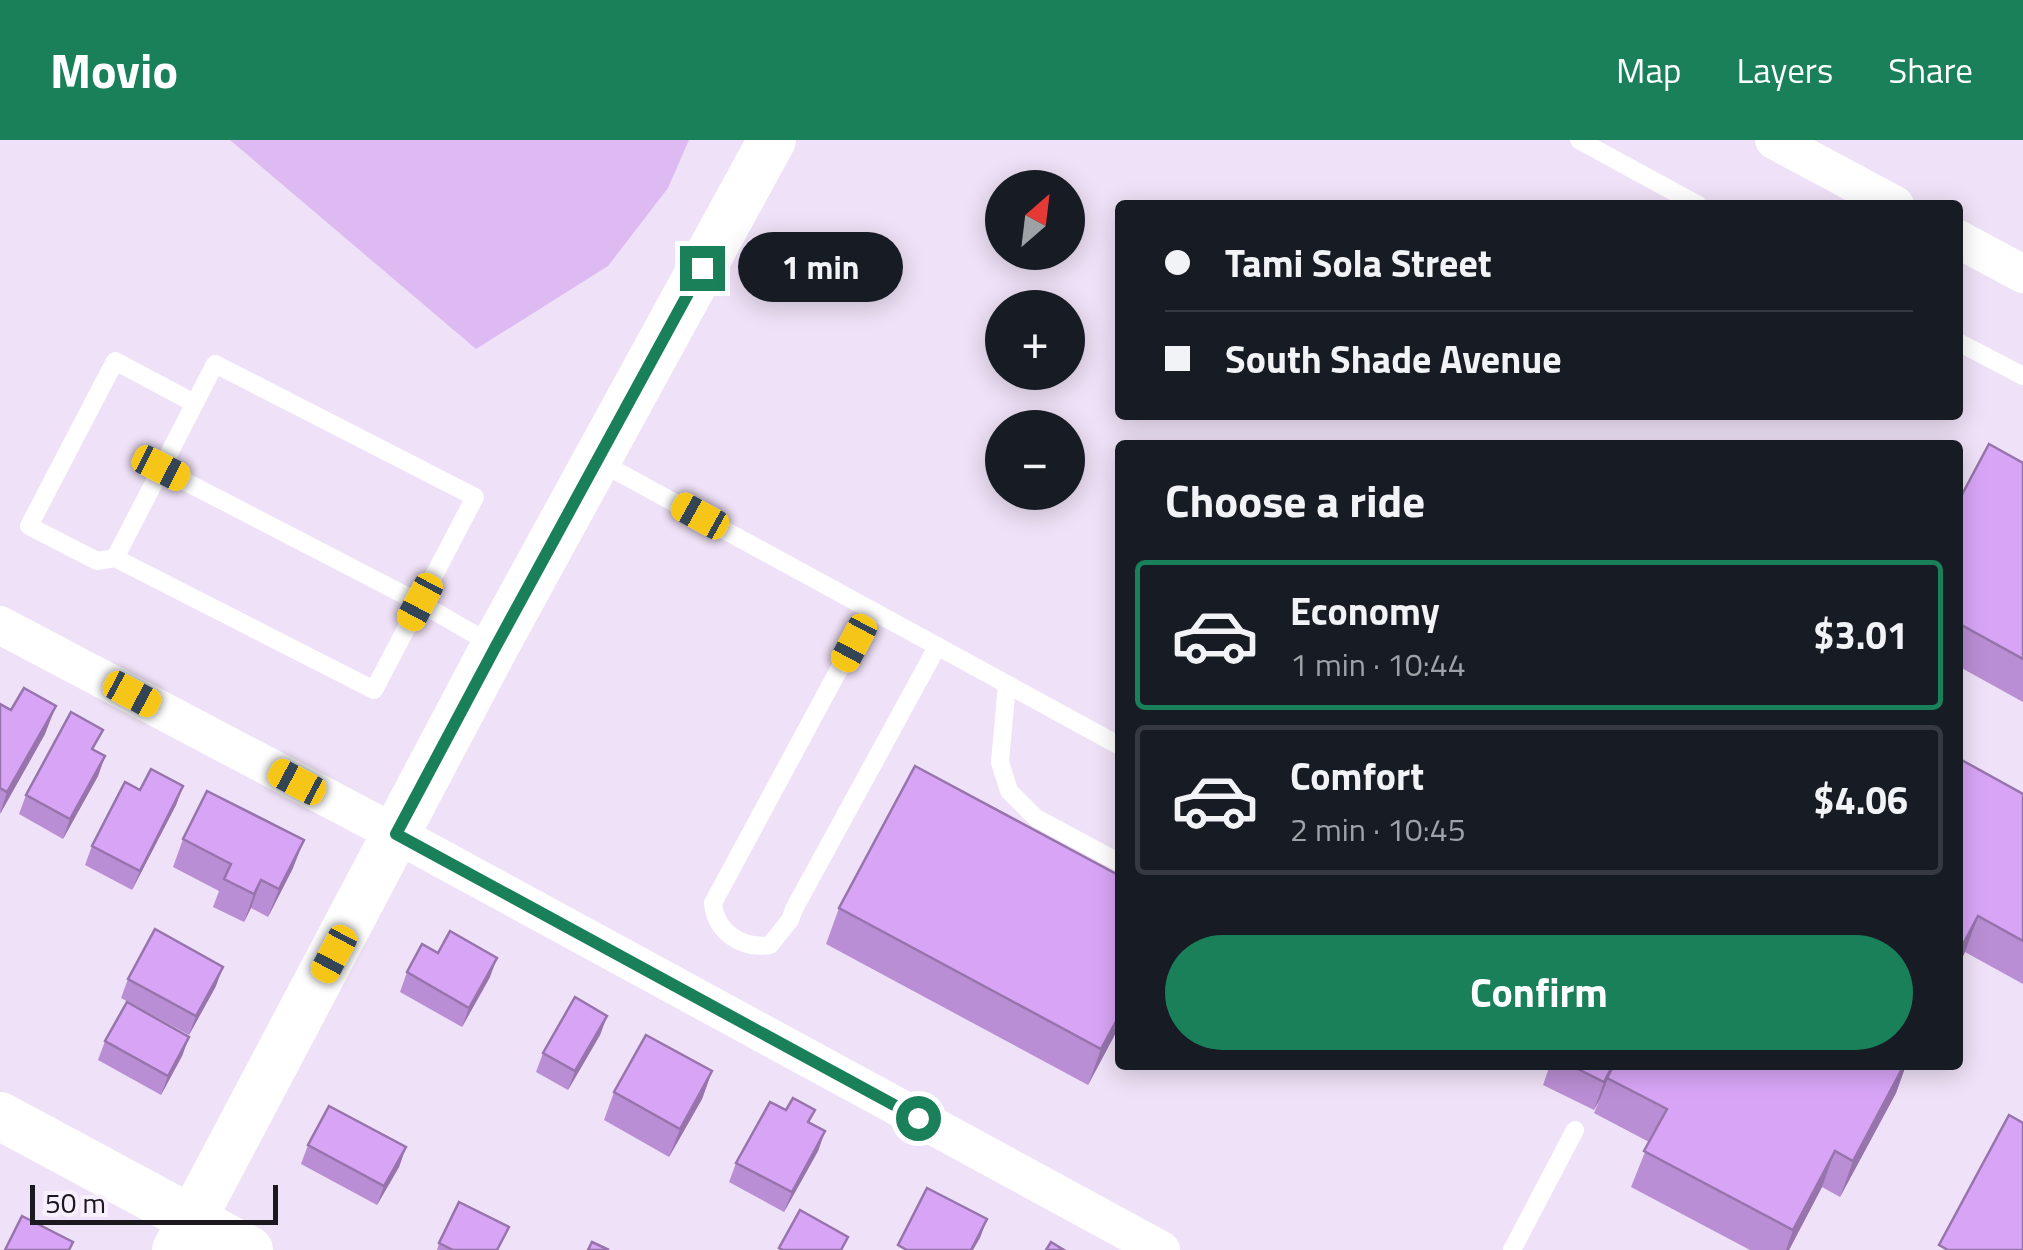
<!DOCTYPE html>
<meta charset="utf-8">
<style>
:root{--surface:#171b24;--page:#20242c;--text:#f1f3f6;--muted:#9ea1a6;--line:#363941;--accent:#1a805a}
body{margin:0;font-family:"Titillium Web",sans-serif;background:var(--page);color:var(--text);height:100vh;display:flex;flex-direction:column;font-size:38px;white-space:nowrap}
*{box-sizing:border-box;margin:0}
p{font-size:32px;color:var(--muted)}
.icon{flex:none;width:55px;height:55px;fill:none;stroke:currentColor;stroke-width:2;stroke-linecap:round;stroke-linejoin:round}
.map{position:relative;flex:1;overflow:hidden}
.drawer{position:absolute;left:1115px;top:300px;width:848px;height:630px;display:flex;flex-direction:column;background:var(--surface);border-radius:10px;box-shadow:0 5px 25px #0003}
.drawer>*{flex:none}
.banner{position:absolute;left:1115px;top:60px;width:848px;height:220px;border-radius:10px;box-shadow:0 5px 25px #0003;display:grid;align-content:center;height:220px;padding:0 50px;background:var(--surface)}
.needle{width:65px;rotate:28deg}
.controls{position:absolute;left:985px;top:30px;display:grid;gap:20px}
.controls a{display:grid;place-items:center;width:100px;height:100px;border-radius:50%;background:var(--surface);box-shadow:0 5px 25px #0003;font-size:50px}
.scale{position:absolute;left:30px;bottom:25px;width:248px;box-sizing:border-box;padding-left:10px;border:5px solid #1c181f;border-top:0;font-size:28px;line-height:35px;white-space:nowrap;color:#1c181f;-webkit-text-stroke:8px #f9f0fe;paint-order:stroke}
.end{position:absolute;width:45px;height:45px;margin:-22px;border:12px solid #1a805a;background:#fff;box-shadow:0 0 0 5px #fff}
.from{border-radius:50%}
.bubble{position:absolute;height:70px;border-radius:35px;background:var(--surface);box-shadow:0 5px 25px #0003;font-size:32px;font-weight:700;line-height:70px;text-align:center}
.car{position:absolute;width:30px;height:60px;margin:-30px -15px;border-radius:12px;box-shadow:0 0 8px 2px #0007;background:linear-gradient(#f5c518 24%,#345 0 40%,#f5c518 0 76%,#345 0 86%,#f5c518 0)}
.banner b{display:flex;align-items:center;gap:35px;height:95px;font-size:38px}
.banner b+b{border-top:2px solid var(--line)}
.banner i{width:25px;height:25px;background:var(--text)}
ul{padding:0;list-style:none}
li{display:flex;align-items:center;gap:30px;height:150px;margin:0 20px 15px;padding:0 30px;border:5px solid var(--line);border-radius:10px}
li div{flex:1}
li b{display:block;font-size:38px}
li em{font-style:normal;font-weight:700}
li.selected{border-color:var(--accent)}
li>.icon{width:90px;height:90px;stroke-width:1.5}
h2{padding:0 50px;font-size:45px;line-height:120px}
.action{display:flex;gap:20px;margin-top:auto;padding:20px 50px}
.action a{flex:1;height:115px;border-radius:60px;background:var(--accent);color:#fff;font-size:40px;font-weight:700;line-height:115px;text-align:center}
header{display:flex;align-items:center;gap:60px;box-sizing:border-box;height:140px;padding:0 50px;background:var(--accent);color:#fff}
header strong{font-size:48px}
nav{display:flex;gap:55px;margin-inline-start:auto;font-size:35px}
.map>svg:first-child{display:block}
.grass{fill:#debaf3}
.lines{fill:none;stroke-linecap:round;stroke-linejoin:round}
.service{stroke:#fff;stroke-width:18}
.minor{stroke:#fff;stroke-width:38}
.tertiary{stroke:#fff;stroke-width:48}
.wall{fill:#ba8ed4}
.shaded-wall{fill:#9774ac}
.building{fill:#d8a5f6;stroke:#9774ac;stroke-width:2.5}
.route{stroke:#1a805a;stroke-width:12}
</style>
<header>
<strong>Movio</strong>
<nav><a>Map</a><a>Layers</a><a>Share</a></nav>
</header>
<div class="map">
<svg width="2023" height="1110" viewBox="0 0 2023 1110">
<rect width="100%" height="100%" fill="#efe1f7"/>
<polygon class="grass" points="230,0 689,0 668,48 608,126 476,209"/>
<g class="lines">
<g class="service">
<polyline points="1579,0 1698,65"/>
<polyline points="1958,202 2023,236"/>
<polyline points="598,321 1120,606"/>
<polyline points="161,329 215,224 475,357 374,550 115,418 161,329 420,463 495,506"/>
<polyline points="115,418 97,421 29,386 115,221 194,263"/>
<path d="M871 470 713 763C716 793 742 809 770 805L790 780 794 769 937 507"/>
<polyline points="1007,544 1000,622 1009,651 1036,678 1120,723"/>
<polyline points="1512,1110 1575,990"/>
</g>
<g class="minor">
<polyline points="1774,0 1895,65"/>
<polyline points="1958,99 2023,134"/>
<polyline points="0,485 396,694 1161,1110"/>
</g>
<g class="tertiary">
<polyline points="0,976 249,1110"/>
<polyline points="176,1110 495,506 772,0"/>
</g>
</g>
<g class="wall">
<polygon points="2023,323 2023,562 1958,526 1958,362"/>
<polygon points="0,564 45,594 0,674"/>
<polygon points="95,611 105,616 98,636 63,699 19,674 26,655"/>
<polygon points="1958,618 2023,654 2023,844 1965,812 1958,826"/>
<polygon points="183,646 176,665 132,750 85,725 92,706 140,650"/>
<polygon points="183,699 293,728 268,777 251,768 244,782 213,767 219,751 173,727"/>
<polygon points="839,768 1120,885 1088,945 826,804"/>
<polygon points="438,813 490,837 462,887 400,852 407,832"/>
<polygon points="128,839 216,846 189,895 121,858"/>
<polygon points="607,876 600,895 568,950 536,932 543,913"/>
<polygon points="189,897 182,916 161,955 98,920 105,901"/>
<polygon points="1550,925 1906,925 1896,953 1840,1057 1822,1047 1789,1110 1750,1110 1631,1047 1649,1002 1594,973 1600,959 1594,970 1543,945"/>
<polygon points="712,931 702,959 669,1017 604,980 614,952"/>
<polygon points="810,983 825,991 818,1011 784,1072 729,1042 736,1023"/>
<polygon points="308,1005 406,1007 399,1027 377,1065 301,1024"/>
<polygon points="439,1103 500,1110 437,1110"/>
</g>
<g class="shaded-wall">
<polygon points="56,566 45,594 0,674 7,652"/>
<polygon points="105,616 98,636 63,699 70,679"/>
<polygon points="183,646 176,665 132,750 140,731"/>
<polygon points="304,700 293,728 268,777 279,749"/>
<polygon points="261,740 251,768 244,782 254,754"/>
<polygon points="1978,776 1965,812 1958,826 1958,817 1961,808"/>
<polygon points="497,818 490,837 462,887 469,868"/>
<polygon points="223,827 216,846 189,895 196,876"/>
<polygon points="1120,874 1120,885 1088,945 1101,909"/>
<polygon points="607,876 600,895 568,950 575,931"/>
<polygon points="189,897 182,916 161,955 168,936"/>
<polygon points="1613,925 1600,959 1594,970 1604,942"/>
<polygon points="1904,925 1906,925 1896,953 1840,1057 1853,1021"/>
<polygon points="712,931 702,959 669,1017 680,989"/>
<polygon points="825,991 818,1011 784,1072 792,1052"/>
<polygon points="406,1007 399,1027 377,1065 384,1046"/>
<polygon points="1835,1011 1822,1047 1789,1110 1786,1110 1793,1090"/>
<polygon points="987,1079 980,1098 973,1110 971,1110"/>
</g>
<g class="building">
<polygon points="1989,304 2023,323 2023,519 1958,483 1958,362"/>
<polygon points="24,548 56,566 7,652 0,648 0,564 11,570"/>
<polygon points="71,572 103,590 92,609 105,616 70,679 26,655"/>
<polygon points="1958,618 2023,654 2023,801 1978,776 1961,808 1958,806"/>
<polygon points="915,626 1120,736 1120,874 1101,909 839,768"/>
<polygon points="151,629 183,646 140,731 92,706 125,642 140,650"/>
<polygon points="207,651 304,700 279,749 261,740 254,754 224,739 231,724 183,699"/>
<polygon points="155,789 223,827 196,876 128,839"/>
<polygon points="450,791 497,818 469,868 407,832 422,804 438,813"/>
<polygon points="575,857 607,876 575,931 543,913"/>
<polygon points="127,862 189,897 168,936 105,901"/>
<polygon points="646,895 712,931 680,989 614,952"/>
<polygon points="1570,925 1613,925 1604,942"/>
<polygon points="1614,925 1904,925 1853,1021 1835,1011 1793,1090 1644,1011 1667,969 1607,938"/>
<polygon points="793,958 815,970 808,982 825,991 792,1052 736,1023 770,962 786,970"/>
<polygon points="329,966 406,1007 384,1046 308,1005"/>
<polygon points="2009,975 2023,983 2023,1110 1948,1110 1939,1105"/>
<polygon points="927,1048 987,1079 971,1110 907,1110 898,1105"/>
<polygon points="459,1062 509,1087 497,1110 453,1110 439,1103"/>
<polygon points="800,1070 848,1097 841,1110 783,1110 779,1108"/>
<polygon points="22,1076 73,1102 69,1110 5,1110"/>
<polygon points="592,1102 609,1110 588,1110"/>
<polygon points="1051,1102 1064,1110 1046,1110"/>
</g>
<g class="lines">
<polyline class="route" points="702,128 496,506 396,694 918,978"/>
</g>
</svg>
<div class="controls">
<a><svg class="needle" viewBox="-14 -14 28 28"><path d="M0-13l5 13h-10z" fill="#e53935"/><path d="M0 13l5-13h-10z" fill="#9ea1a6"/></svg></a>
<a>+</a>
<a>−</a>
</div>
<div class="scale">50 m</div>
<i class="end from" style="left:918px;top:978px"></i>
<i class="end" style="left:702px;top:128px"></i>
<div class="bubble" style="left:738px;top:92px;width:165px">1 min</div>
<i class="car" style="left:161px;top:328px;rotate:117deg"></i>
<i class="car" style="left:700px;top:376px;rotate:299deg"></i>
<i class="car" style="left:420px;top:462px;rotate:208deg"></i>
<i class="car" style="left:854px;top:503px;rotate:208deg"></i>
<i class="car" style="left:132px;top:554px;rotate:118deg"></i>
<i class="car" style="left:297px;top:642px;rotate:298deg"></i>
<i class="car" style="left:334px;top:814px;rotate:208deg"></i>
<div class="banner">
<b><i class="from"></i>Tami Sola Street</b>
<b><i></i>South Shade Avenue</b>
</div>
<section class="drawer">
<h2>Choose a ride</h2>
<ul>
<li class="selected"><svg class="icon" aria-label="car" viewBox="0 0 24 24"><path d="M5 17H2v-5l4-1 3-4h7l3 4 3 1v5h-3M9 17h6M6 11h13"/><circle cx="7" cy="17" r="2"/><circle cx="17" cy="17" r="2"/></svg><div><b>Economy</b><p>1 min · 10:44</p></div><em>$3.01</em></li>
<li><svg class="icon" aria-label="car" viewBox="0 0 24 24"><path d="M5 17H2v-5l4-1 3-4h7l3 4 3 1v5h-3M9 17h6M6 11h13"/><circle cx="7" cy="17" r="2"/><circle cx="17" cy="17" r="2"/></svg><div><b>Comfort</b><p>2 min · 10:45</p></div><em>$4.06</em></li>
</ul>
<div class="action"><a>Confirm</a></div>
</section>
</div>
